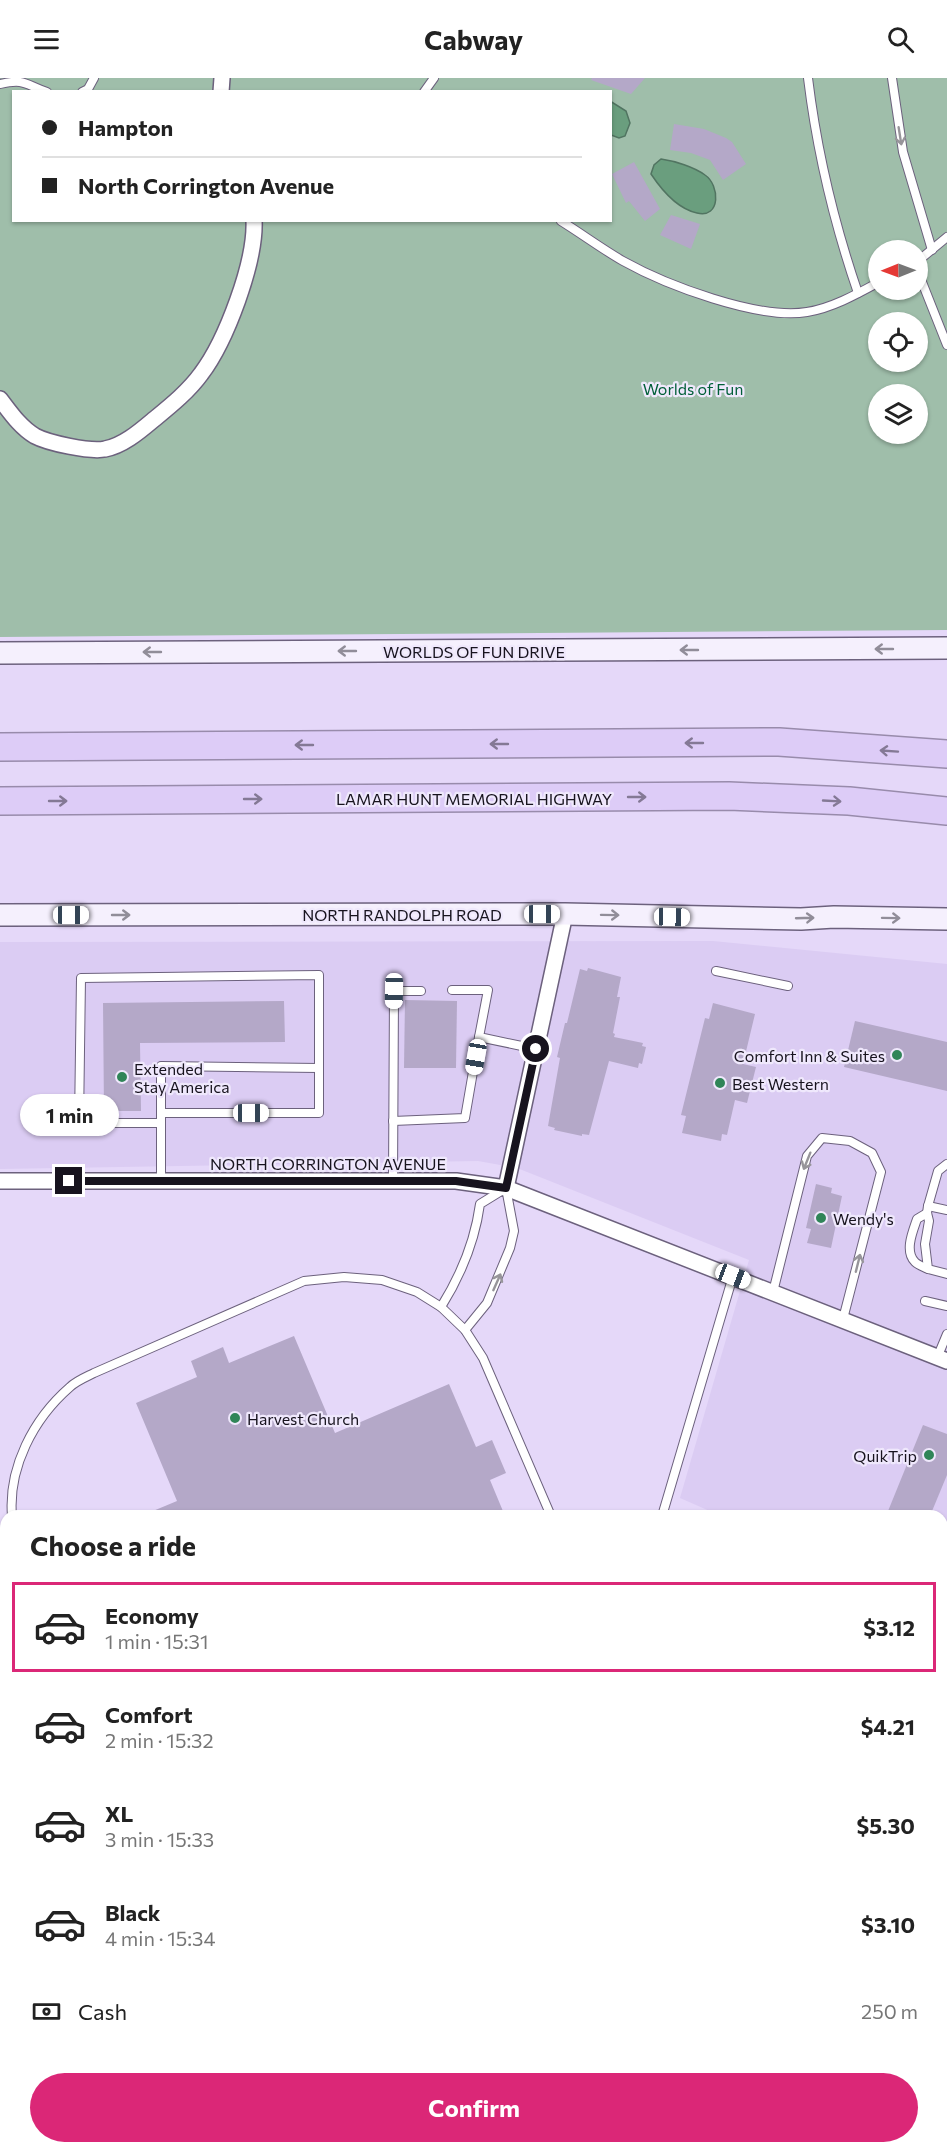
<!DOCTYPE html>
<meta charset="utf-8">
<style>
:root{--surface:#fff;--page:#f2f2f2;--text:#222;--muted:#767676;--line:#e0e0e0;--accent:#db2777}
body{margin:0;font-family:Commissioner,sans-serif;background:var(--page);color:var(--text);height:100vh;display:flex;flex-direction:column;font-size:22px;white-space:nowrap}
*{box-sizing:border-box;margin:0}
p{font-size:20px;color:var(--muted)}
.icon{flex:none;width:33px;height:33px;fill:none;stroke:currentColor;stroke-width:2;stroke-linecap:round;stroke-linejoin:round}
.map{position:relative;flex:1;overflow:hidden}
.panel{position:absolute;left:0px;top:1432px;width:948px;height:644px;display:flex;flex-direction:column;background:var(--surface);border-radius:18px 18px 0 0;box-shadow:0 2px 4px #0004}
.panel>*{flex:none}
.guide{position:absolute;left:12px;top:12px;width:600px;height:132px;border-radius:0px;box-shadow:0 2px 4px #0004;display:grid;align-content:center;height:132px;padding:0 30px;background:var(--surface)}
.needle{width:39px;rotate:269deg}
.controls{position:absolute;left:868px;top:162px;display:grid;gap:12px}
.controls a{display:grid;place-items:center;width:60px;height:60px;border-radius:50%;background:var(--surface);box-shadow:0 2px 4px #0004;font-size:30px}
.end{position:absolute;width:27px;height:27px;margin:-14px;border:8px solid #17131e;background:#fff;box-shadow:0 0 0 3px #fff}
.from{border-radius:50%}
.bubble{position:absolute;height:42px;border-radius:21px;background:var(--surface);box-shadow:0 2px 4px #0004;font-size:20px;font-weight:700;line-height:42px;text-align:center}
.car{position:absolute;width:18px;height:36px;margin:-18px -9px;border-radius:8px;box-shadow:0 0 4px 2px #0007;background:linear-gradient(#fff 24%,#345 0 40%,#fff 0 76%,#345 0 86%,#fff 0)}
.guide b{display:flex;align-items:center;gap:21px;height:57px;font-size:22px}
.guide b+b{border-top:2px solid var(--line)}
.guide i{width:15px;height:15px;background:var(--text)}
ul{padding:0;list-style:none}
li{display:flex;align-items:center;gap:18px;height:90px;margin:0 12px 9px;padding:0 18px;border:3px solid transparent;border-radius:0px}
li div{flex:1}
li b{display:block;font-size:22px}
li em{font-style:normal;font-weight:700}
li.on{border-color:var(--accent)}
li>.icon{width:54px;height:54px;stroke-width:1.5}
h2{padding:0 30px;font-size:27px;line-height:72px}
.pay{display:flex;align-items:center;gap:15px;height:66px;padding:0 30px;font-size:22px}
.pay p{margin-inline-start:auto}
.primary-button{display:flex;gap:12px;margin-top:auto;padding:12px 30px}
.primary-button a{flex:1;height:69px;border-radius:36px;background:var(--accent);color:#fff;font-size:24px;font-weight:700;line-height:69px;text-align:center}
header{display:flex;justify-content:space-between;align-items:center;height:78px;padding:0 30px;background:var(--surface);font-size:27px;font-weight:700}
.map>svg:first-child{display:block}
.built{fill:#dbccf3}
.green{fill:#9fbeaa;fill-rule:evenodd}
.water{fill:#6a9e7e;stroke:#517461;stroke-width:1.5}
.building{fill:#b4a8c8}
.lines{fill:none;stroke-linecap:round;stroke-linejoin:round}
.lane-casing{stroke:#6c617d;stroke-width:10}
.street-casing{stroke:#6c617d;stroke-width:18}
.secondary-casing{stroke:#6c617d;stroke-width:24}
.highway-casing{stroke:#988bab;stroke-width:30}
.lane{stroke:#fff;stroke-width:8}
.street{stroke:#fff;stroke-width:15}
.secondary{stroke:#f5f0fd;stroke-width:21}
.highway{stroke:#ddccf7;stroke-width:27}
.oneway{stroke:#97959a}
.oneway2{stroke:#918d99}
.oneway3{stroke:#847995}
.route{stroke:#17131e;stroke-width:8}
.poi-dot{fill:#308558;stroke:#efe8fc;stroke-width:2}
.labels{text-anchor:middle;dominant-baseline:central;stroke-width:4.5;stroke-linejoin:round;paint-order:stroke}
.park-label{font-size:16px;fill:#005f38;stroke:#efe8fc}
.street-label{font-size:16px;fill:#17131e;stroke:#efe8fc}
.poi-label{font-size:16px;fill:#17131e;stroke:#efe8fc;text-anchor:start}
</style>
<header><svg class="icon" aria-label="menu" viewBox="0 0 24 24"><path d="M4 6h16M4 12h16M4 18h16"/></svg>Cabway<svg class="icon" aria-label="search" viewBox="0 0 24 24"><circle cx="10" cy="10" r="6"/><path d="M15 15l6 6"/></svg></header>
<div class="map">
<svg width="947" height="2075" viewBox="0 0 947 2075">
<rect width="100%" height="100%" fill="#e5d8f9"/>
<polygon class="built" points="713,863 947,886 947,1449 942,1462 942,1438 721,1438 680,1420 749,1182 517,1090 478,1083 0,1091 0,864"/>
<g class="green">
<path d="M0 0H947V552L0 559ZM14 14H610V142H14ZM879 172H918V212H879ZM879 244H918V284H879ZM879 316H918V356H879Z"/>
<polygon points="0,1867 6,1883 6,2070 697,2070 695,2075 0,2075"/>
</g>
<g class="water">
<polygon points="610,23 626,33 630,45 625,58 619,60 611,57"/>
<path d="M661 81C675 83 694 89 705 97 720 107 721 141 697 135 678 131 661 111 651 96L654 87Z"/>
</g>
<g class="building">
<polygon points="592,0 645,0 631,16 591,2"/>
<polygon points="674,46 704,51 726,60 732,64 746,86 723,102 710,82 691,75 670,72"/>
<polygon points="634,84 660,131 645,143 629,123 626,125 612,96"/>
<polygon points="671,137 700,146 691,171 660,157"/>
<polygon points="588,890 621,899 617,919 620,919 613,955 615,956 614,959 643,965 642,968 646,969 642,986 639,985 638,990 609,983 589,1057 582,1056 582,1058 554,1052 555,1050 548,1048 560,980 557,979 565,945 567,945 580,891 587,893"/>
<polygon points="405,922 457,923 456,990 404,990"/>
<polygon points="284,923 285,964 140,965 141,1033 104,1033 103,925"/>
<polygon points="713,925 755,936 743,986 756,989 747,1025 735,1022 727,1057 722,1056 721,1063 682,1055 686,1038 681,1037 705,940 709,941"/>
<polygon points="855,943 947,964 947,1013 844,989"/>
<polygon points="816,1106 832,1110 831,1115 842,1118 831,1170 807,1165 811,1151 806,1150"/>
<polygon points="294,1258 335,1355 449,1306 476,1369 492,1362 506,1395 490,1402 505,1438 141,1438 177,1423 136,1325 197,1299 191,1283 223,1269 229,1285"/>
<polygon points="923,1347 947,1356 947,1397 930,1438 886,1438"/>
</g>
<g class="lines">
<g class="lane-casing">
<g id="lane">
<path d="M808 0C817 74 834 145 858 215"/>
<polyline points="892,0 903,74 932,172"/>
<path d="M0 6C26 0 25 7 47 14"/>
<polyline points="82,14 88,11 94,0"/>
<polyline points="424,14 434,0"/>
<path d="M561 143C582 156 602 171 623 183 666 207 758 242 807 234 832 230 857 216 879 204"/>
<polyline points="918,183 947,159"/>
<polyline points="918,194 947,267"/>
<polyline points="716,893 788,908"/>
<polyline points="452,912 488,912 479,959 536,971"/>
<polyline points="161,1035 161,988 319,990"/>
<polyline points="393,1043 465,1040 479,959"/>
<polyline points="947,1086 938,1093 928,1128 947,1132"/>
<polyline points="161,1103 161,1045 79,1045 81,900 319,897 319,1035 161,1035 161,1045"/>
<polyline points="393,1103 394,913 421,913"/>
<polyline points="928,1128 927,1135 929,1143 925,1166 928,1191 947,1196"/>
<path d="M927 1135 917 1141C913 1153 904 1173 915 1184 918 1187 924 1189 928 1191"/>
<polyline points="773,1214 807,1078 822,1060 850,1063 872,1075 881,1094 843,1241"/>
<polyline points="925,1223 947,1228"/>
<path d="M441 1229C461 1197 475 1163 480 1126L506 1110 514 1153 510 1170 487 1225 465 1252"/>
<polyline points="937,1280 947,1256"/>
<path d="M12 1438C8 1390 33 1341 70 1309 76 1303 86 1299 94 1295L304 1203 344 1199 382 1202 417 1214 441 1229 465 1252 483 1280 551 1438"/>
<polyline points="662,1438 733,1198"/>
</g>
</g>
<g class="street-casing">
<g id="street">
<polyline points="221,14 222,0"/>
<path d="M0 321C10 334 20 349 35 358 48 365 90 374 105 371 122 368 139 354 152 343 169 329 188 314 201 296 226 263 256 184 254 142"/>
<polyline points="0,1103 456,1103 506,1110 947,1283"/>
<polyline points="506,1110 565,836"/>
<polyline points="942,1739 947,1741"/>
</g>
</g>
<g class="secondary-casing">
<g id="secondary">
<polyline points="0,575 947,570"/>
<polyline points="0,837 565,836 801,841 834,839 947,841"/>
<polyline points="942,1538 947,1526"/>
<polyline points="942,1632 947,1620"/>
<polyline points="716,2075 718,2070"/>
<polyline points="759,2075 761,2070"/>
</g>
</g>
<g class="highway-casing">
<g id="highway">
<polyline points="0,669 779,664 947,676"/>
<polyline points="0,723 729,718 849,723 947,733"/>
</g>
</g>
<use href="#lane" class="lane"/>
<use href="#street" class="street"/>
<use href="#secondary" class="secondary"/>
<use href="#highway" class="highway"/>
</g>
<defs><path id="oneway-shaft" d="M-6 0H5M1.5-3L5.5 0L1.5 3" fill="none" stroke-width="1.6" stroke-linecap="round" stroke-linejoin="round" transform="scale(1.5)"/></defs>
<g class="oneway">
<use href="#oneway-shaft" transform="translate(900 58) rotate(81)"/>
<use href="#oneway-shaft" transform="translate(807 1083) rotate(112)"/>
<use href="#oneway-shaft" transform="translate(858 1185) rotate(-76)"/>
<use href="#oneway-shaft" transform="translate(497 1204) rotate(-66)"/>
</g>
<g class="oneway2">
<use href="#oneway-shaft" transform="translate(884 571) rotate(180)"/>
<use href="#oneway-shaft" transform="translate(689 572) rotate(180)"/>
<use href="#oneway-shaft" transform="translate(347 573) rotate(180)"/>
<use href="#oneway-shaft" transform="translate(152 574) rotate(180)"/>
<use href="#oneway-shaft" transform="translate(121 837)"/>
<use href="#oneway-shaft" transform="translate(610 837) rotate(1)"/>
<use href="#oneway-shaft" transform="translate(805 840) rotate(-2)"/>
<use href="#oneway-shaft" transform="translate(891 840) rotate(1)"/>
</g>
<g class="oneway3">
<use href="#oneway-shaft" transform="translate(694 665) rotate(180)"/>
<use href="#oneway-shaft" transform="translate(499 666) rotate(180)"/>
<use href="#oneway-shaft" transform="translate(304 667) rotate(180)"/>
<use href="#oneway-shaft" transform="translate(889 673) rotate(-176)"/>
<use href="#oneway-shaft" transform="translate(637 719)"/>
<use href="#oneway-shaft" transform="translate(253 721)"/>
<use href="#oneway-shaft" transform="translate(58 723)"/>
<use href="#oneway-shaft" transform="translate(832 723) rotate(3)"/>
</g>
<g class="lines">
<polyline class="route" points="69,1103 456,1103 506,1110 536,971"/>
</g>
<g class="poi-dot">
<circle cx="897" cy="977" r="6"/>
<circle cx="122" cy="999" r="6"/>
<circle cx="720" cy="1005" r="6"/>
<circle cx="821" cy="1140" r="6"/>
<circle cx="235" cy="1340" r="6"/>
<circle cx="929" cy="1377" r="6"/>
</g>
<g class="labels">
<g class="park-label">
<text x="693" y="310">Worlds of Fun</text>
</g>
<g class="street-label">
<text x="474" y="573">WORLDS OF FUN DRIVE</text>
<text x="474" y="720">LAMAR HUNT MEMORIAL HIGHWAY</text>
<text x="402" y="836">NORTH RANDOLPH ROAD</text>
<text x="328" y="1085">NORTH CORRINGTON AVENUE</text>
</g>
<g class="poi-label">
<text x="885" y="977" text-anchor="end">Comfort Inn &amp; Suites</text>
<text x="134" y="990">Extended<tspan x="134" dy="18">Stay America</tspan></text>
<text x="732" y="1005">Best Western</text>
<text x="833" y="1140">Wendy's</text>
<text x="247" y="1340">Harvest Church</text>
<text x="917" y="1377" text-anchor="end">QuikTrip</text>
</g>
</g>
</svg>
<div class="controls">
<a><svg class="needle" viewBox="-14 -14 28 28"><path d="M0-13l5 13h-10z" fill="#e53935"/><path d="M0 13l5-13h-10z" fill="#767676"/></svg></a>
<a><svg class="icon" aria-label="locate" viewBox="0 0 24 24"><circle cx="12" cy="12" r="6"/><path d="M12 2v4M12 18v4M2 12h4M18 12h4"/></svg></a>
<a><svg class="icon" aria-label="layers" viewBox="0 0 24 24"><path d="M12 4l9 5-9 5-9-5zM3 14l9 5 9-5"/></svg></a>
</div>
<i class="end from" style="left:536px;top:971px"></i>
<i class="end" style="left:69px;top:1103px"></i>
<div class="bubble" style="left:20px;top:1016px;width:99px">1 min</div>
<i class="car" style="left:542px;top:836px;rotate:90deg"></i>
<i class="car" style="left:71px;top:837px;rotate:90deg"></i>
<i class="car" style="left:672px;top:839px;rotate:91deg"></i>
<i class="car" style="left:394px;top:913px;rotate:181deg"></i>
<i class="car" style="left:476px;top:979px;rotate:190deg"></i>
<i class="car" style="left:251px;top:1035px;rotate:90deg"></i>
<i class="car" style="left:733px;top:1198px;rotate:111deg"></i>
<div class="guide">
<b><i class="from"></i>Hampton</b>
<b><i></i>North Corrington Avenue</b>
</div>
<section class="panel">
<h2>Choose a ride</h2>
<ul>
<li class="on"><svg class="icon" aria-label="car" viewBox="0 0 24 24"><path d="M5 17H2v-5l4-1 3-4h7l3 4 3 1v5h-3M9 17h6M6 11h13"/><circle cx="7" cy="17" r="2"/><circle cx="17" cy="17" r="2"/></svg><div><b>Economy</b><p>1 min · 15:31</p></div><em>$3.12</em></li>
<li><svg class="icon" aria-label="car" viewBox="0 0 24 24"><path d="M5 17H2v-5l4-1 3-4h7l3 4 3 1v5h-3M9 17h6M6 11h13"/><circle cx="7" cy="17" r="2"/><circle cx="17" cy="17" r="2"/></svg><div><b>Comfort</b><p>2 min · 15:32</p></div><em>$4.21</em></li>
<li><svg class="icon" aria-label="car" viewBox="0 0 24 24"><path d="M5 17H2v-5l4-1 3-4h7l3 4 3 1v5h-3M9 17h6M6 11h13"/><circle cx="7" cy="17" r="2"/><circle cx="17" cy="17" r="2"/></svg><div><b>XL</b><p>3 min · 15:33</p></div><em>$5.30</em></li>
<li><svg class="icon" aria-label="car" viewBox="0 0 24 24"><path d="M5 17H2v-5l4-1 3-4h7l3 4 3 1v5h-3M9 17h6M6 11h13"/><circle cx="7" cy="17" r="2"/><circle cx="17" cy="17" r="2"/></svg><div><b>Black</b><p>4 min · 15:34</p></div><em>$3.10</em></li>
</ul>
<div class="pay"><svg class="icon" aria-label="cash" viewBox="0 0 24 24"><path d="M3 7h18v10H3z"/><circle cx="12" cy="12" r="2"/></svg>Cash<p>250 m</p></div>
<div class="primary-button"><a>Confirm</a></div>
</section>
</div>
